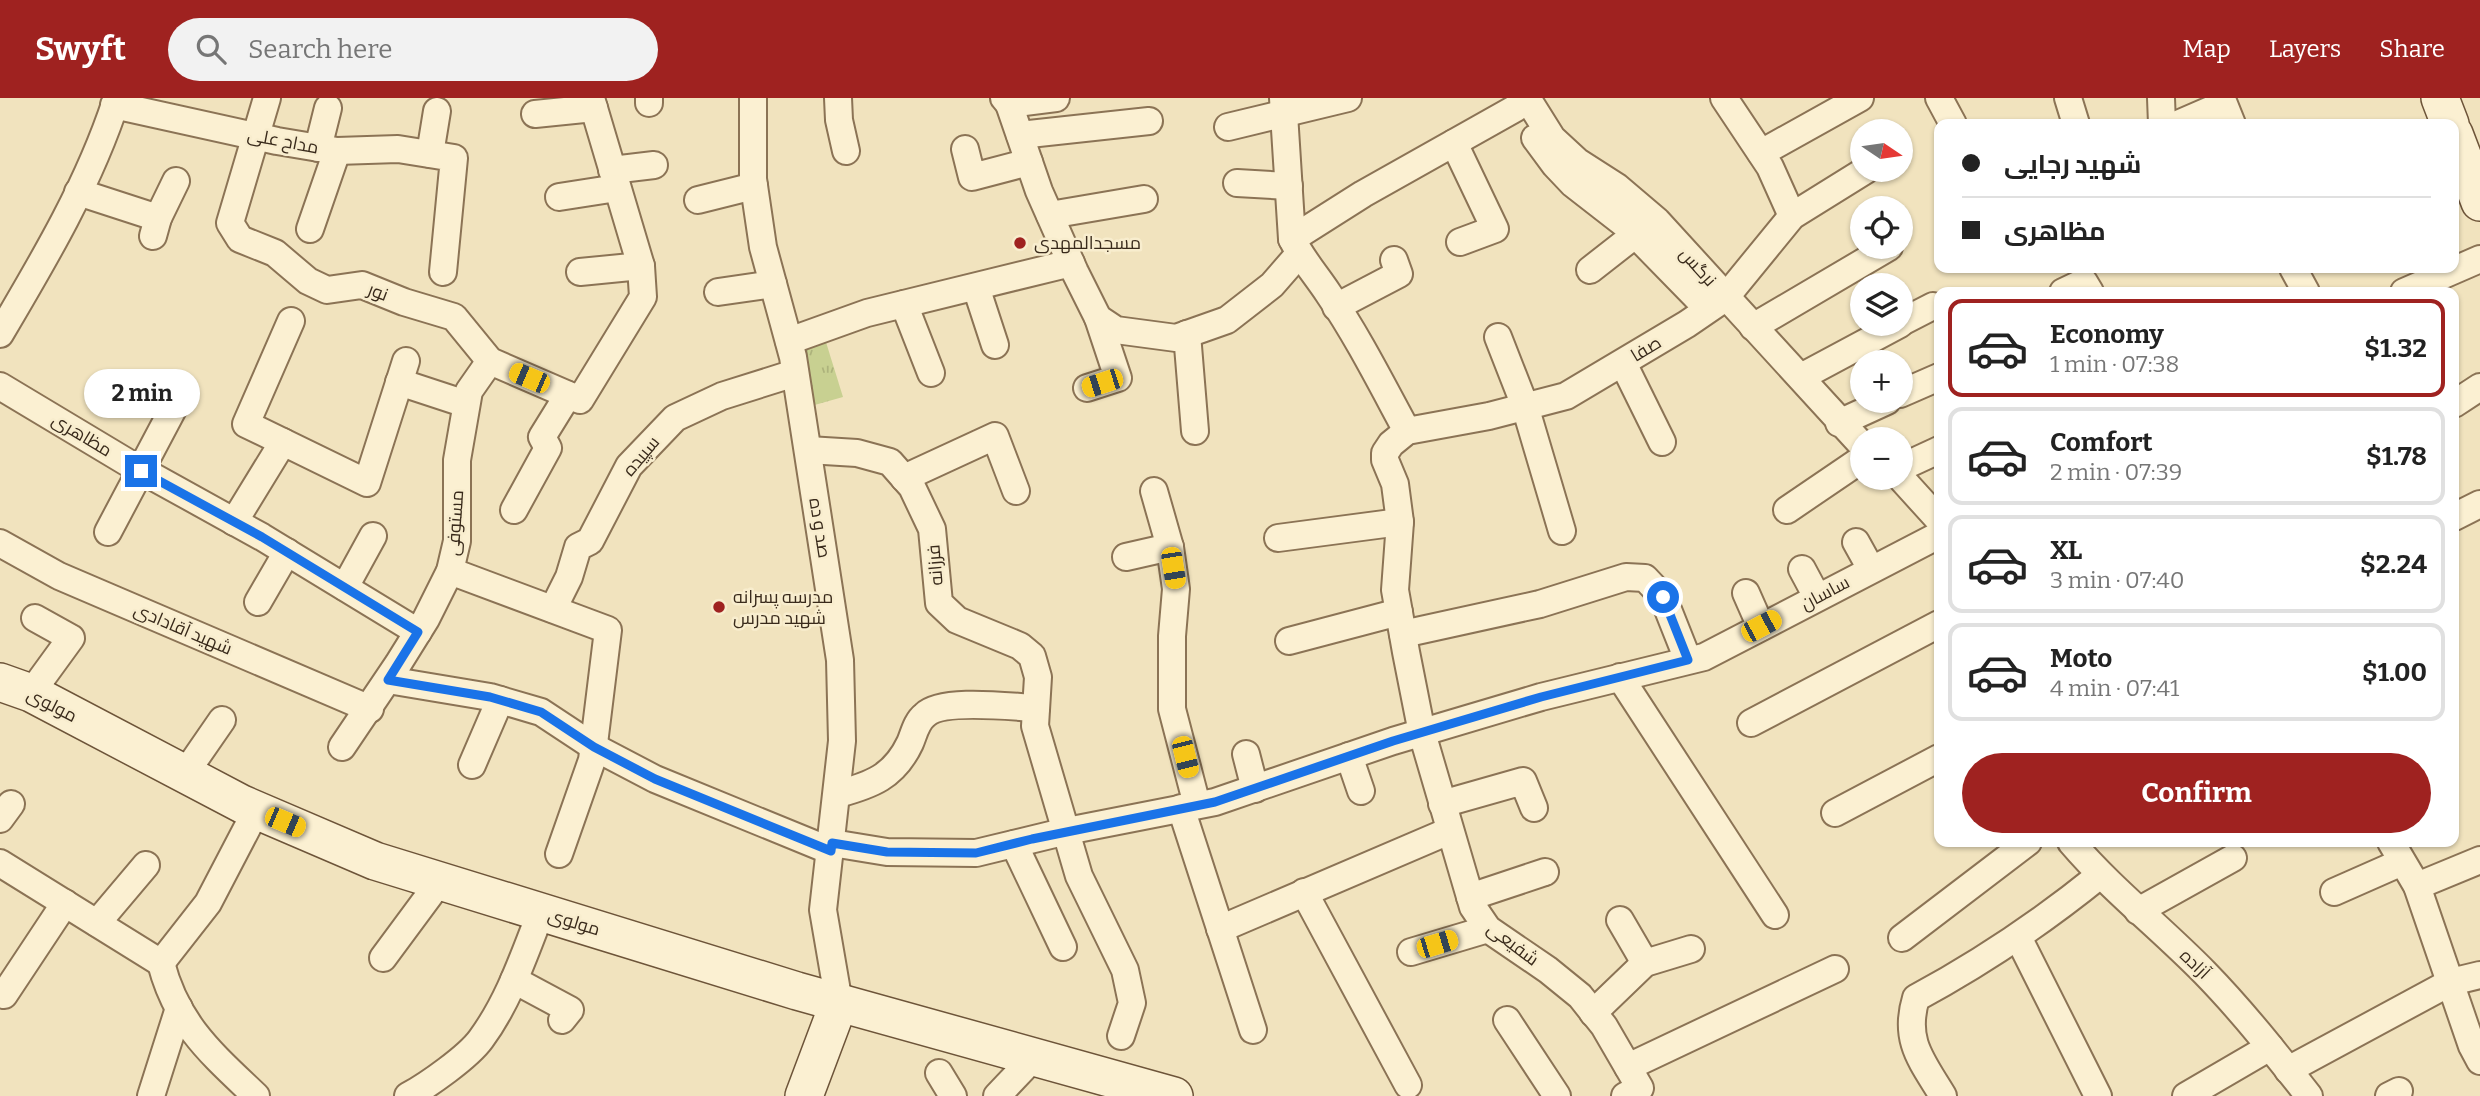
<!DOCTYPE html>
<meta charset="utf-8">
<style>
:root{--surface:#fff;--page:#f2f2f2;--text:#222;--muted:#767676;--line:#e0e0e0;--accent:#9f2220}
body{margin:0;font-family:Bitter,Cairo,serif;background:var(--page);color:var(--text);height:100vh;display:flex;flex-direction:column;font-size:26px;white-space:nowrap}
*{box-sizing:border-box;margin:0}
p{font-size:23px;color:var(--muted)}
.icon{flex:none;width:38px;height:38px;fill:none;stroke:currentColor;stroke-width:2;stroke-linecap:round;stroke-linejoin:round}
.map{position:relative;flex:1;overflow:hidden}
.drawer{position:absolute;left:1934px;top:189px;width:525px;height:560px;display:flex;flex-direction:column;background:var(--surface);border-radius:14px;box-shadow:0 2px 5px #0004}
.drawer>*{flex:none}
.hud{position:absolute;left:1934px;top:21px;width:525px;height:154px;border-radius:14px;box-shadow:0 2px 5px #0004;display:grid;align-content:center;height:154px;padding:0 28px;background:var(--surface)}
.needle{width:46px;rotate:103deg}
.buttons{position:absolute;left:1850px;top:21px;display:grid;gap:14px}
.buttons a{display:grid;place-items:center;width:63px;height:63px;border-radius:50%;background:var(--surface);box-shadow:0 2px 5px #0004;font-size:35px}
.end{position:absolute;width:32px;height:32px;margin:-16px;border:9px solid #1a73e8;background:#fff;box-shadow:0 0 0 4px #fff}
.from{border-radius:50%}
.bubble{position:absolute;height:49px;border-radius:24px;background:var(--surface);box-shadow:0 2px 5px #0004;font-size:23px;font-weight:700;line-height:49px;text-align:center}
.car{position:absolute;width:21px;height:42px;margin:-21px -10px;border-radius:9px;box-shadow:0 0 5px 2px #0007;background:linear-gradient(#f5c518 24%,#345 0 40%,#f5c518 0 76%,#345 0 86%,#f5c518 0)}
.hud b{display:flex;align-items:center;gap:24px;height:66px;font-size:26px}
.hud b+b{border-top:2px solid var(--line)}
.hud i{width:18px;height:18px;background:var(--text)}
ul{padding:12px 0 0;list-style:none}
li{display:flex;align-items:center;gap:21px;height:98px;margin:0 14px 10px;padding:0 14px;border:4px solid var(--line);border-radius:14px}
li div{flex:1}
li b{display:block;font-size:26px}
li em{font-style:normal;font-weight:700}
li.active{border-color:var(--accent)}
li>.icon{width:63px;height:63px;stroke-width:1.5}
.action{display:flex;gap:14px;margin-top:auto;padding:14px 28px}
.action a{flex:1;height:80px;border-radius:42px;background:var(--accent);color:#fff;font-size:28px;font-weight:700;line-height:80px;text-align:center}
header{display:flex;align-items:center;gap:42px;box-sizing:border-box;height:98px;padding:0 35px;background:var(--accent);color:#fff}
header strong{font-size:33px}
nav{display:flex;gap:38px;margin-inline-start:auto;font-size:24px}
.search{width:490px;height:63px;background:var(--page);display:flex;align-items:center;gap:18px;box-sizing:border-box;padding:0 24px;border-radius:38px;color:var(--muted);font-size:26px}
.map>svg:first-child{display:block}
.grass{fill:url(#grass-tufts)}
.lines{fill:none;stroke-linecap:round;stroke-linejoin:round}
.street-casing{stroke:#8b7355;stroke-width:30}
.secondary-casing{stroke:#6d5439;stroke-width:40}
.street{stroke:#fbf0d2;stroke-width:26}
.secondary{stroke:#fbf0d2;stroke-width:37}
.route{stroke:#1a73e8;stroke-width:9}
.poi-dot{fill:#9f2220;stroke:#f8edce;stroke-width:2.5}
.labels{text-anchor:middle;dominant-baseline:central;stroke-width:5;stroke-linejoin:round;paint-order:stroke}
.street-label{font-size:18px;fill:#392a1b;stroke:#f8edce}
.poi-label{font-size:18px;fill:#392a1b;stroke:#f8edce;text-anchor:start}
</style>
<header>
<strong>Swyft</strong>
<div class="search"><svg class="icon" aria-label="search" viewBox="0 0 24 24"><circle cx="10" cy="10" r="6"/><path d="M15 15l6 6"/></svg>Search here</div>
<nav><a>Map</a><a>Layers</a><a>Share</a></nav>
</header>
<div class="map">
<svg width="2480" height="998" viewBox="0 0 2480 998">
<defs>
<pattern id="grass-tufts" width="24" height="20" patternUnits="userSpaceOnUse" patternTransform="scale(1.75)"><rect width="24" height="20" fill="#c8d091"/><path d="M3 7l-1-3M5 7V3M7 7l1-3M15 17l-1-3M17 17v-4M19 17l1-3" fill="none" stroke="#adb37c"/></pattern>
</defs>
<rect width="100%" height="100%" fill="#f1e3be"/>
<polygon class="grass" points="825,241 843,299 811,308 798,249"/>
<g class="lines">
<g class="street-casing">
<g id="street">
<polyline points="267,0 230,125 240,141 275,155 308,183 327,192 362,187 404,204 454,219 490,263 580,302 643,199 641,168 591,0"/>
<polyline points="649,0 649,5"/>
<polyline points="753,0 753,81 763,149 793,259 840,562 842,643 823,812 839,905"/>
<polyline points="838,0 839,22 846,53"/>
<polyline points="1004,0 1009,6 1039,93 1075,174 1098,220 1116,232 1176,240 1227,222 1272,187 1299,156"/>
<path d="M1283 0 1292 141C1302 161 1316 177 1328 195 1358 239 1382 287 1407 333"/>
<polyline points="1527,0 1552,40 1578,64 1617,89 1657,123 1862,347"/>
<polyline points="1724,0 1770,69 1792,118"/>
<polyline points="1939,0 1953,26"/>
<polyline points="2068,0 2076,26"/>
<polyline points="2161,0 2162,26"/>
<polyline points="1009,6 1056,0"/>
<polyline points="114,7 277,43 337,53 398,51 454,60 443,174"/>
<polyline points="535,16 594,10"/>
<polyline points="2178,26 2224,6 2232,26"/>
<polyline points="1228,29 1348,0"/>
<polyline points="1020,37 1149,23"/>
<polyline points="1535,40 1555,67 1573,86 1627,128 1708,211"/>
<polyline points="1454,45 1495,131 1460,144"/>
<polyline points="318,50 328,10"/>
<polyline points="965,51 972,79 1029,64"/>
<polyline points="1761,55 1860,0"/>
<polyline points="430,56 437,13"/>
<polyline points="612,72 654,67"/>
<polyline points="1237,85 1289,88"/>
<polyline points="78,94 158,120"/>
<polyline points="559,99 617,90"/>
<polyline points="698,102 754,88"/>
<polyline points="1050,117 1144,101"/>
<polyline points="310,131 337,53"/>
<polyline points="153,138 158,120 176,83"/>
<polyline points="1292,141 1363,96 1516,10"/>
<polyline points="2293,170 2306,194"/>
<polyline points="1590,172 1636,136"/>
<polyline points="580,174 641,168"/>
<polyline points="976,189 995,247"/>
<polyline points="718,194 773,186"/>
<polyline points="2063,194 2084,184 2090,194"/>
<polyline points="2404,194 2480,161"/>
<polyline points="904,206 931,275"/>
<polyline points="1336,209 1399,176 1394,162"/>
<polyline points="291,223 246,326 367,385 406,263"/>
<polyline points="1900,225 1933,208"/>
<polyline points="1753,229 1889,149"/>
<path d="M0 236C45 160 90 84 117 0"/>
<polyline points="1187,236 1195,333"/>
<polyline points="1498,239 1525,308 1562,433"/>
<polyline points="789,243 867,215 1071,165"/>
<polyline points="1623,265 1662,344"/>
<polyline points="1801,279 1900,226"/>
<polyline points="399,284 466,306"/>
<polyline points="0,288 130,366 262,439 418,534"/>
<polyline points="1087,290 1118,280 1098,220"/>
<polyline points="1900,296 1939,279"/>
<polyline points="2454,306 2480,289"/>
<polyline points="1839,325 1887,303"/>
<polyline points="808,352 857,355 890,364 912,389 932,431 939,505 957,522 1020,548 1032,558 1038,579 1035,628 1079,778 1125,872 1132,905 1121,938"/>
<polyline points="1900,370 1939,352"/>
<polyline points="1900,379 1939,422"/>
<polyline points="904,380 995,338 1016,393"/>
<polyline points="1154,393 1170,449 1176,491 1172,538 1172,611 1197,707"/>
<polyline points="514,412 548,350 542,339 568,297"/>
<polyline points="1787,412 1862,361"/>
<polyline points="2454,419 2480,406"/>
<polyline points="234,424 283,344"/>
<polyline points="108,434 181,296 168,289"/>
<polyline points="1278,440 1400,424"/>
<polyline points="1856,444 1871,471"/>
<polyline points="0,445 59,478 370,611"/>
<polyline points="1126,459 1170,449"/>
<polyline points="1802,471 1817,499"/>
<polyline points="450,473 608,532 592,662 559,756"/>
<polyline points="345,489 373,438"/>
<polyline points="1746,495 1761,529"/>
<polyline points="258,504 287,454"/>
<polyline points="553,511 569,479 578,449 590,443 629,368 675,320 722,298 795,275"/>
<polyline points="1403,536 1540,506 1626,479 1645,480 1663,499 1688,562"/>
<polyline points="1289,543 1399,514"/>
<polyline points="1620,579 1775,817"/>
<polyline points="388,582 490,599 541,614 594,649 655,681 831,753"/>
<polyline points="31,595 71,540 35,520"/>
<polyline points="1751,625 1939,526"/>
<polyline points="342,649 398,566 426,521 450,473 457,443 457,362 469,293 490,263"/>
<polyline points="1246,656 1255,691"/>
<polyline points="1349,658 1361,693"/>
<polyline points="472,667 500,602"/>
<polyline points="184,677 222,622"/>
<path d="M838 696C871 687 894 679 910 645 914 636 916 624 925 617 942 600 1012 609 1036 610"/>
<polyline points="1442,706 1523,683 1534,710"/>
<polyline points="1181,710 1253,932"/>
<polyline points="1835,715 1939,660"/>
<polyline points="0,721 11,706"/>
<path d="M2071 744C2112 792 2161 830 2205 875 2243 914 2276 956 2309 998"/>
<polyline points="2391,744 2417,788 2472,948 2480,963"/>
<polyline points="832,745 887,754 976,755 1067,733 1215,704 1393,643 1541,599 1704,559 1939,437"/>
<polyline points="1014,746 1063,849"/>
<polyline points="0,765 161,865"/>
<polyline points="2417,788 2480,762"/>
<polyline points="1304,794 1408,987"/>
<polyline points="2334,794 2402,764"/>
<polyline points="1470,799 1545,774"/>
<polyline points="2138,813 2233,760"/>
<polyline points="1620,822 1645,865"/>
<polyline points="97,825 146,767"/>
<polyline points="1220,831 1449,733"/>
<polyline points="2018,839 2098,998"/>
<polyline points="1902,840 2028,744"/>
<polyline points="1411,854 1488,831"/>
<polyline points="383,860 440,783"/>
<polyline points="161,865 208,805 256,713"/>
<path d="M161 865C177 927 212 956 256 998"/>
<polyline points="514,882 570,912 562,922"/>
<polyline points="0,894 4,897 65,805"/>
<polyline points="1593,915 1645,865 1691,851"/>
<polyline points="1507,922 1557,998"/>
<polyline points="1628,969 1835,871"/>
<polyline points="2288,972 2451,884 2480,877"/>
<polyline points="939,975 953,998"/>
<polyline points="151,998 179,910"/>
<path d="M408 998C428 987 468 959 481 941 509 903 524 857 541 814"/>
<polyline points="997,998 1034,959"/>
<polyline points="1625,998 1640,990 1604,928 1580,898 1548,872 1488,831 1473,809 1422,635 1406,554 1395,492 1400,424 1395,386 1385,362 1385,355 1391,346 1407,333 1489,318 1566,298 1687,226 1725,200 1792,118 1866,72"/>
<path d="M1943 998C1922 963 1903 943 1916 900 1981 865 2042 824 2100 777"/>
<polyline points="2186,998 2270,949"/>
<polyline points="2389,998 2399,993"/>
</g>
</g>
<g class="secondary-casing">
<g id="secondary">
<polyline points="2440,0 2450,26"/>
<polyline points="2454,36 2480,104"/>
<polyline points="0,584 31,595 242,706 375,763 797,893 1174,998"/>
<polyline points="804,998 839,905"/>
</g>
</g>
<use href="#street" class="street"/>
<use href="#secondary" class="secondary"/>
</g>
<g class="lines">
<polyline class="route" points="141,373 262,439 418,534 388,582 490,599 541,614 594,649 655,681 831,753 832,745 887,754 976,755 1032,741 1215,704 1393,643 1541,599 1688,562 1663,499"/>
</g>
<g class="poi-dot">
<circle cx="1020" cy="145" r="7"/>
<circle cx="719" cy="509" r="7"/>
</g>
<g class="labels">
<g class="street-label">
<text transform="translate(283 43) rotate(11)">مداح علی</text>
<text transform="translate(1698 169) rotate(48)">نرگس</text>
<text transform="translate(378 194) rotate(21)">نور</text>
<text transform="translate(1646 251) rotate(-31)">صفا</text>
<text transform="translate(82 337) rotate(31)">مظاهری</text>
<text transform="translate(641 358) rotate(-50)">سپیده</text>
<text transform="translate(455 425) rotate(-86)">مستوفی</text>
<text transform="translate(820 430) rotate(81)">صد و ده</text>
<text transform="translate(935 467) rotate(-95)">فرزانه</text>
<text transform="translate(1825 495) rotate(-28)">ساسان</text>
<text transform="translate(183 531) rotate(23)">شهید آقادادی</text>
<text transform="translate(52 607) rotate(27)">مولوی</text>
<text transform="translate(574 824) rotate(17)">مولوی</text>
<text transform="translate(1513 846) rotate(37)">شفیعی</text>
<text transform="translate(2195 866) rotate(44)">آزاده</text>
</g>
<g class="poi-label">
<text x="1034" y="145">مسجدالمهدی</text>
<text x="733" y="499">مدرسه پسرانه<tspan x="733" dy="21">شهید مدرس</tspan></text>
</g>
</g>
</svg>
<div class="buttons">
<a><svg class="needle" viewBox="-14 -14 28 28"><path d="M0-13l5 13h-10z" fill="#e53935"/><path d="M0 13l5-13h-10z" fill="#767676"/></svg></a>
<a><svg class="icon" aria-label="locate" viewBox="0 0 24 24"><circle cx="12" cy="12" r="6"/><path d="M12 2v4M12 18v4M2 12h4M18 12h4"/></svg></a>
<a><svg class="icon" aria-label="layers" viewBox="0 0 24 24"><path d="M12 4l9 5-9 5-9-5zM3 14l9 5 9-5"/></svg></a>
<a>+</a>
<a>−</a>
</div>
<i class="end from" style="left:1663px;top:499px"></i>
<i class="end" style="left:141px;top:373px"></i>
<div class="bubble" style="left:84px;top:271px;width:116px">2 min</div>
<i class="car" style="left:529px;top:280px;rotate:293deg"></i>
<i class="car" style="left:1102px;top:285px;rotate:252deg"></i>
<i class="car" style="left:1173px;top:470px;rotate:171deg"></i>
<i class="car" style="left:1761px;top:528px;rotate:62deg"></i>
<i class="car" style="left:1185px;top:659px;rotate:166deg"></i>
<i class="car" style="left:285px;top:724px;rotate:113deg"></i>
<i class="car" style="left:1437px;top:846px;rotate:73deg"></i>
<div class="hud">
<b><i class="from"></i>شهید رجایی</b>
<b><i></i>مظاهری</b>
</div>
<section class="drawer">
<ul>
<li class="active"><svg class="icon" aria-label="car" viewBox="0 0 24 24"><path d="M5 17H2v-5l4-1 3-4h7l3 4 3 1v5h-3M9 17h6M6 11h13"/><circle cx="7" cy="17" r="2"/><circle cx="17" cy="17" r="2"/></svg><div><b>Economy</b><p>1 min · 07:38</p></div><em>$1.32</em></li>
<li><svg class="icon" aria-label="car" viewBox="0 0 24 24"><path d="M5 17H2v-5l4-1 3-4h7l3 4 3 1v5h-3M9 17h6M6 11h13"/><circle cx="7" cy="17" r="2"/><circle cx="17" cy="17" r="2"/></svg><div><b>Comfort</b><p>2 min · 07:39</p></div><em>$1.78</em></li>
<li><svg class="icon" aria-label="car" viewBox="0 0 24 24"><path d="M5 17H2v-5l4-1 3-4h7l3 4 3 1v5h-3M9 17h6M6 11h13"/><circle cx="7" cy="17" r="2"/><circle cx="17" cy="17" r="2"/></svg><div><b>XL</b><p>3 min · 07:40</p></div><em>$2.24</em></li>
<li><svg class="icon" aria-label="car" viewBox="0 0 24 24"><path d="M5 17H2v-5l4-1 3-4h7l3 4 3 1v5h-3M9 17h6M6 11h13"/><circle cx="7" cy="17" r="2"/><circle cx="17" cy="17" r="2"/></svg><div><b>Moto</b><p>4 min · 07:41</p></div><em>$1.00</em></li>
</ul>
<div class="action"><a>Confirm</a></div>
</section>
</div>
